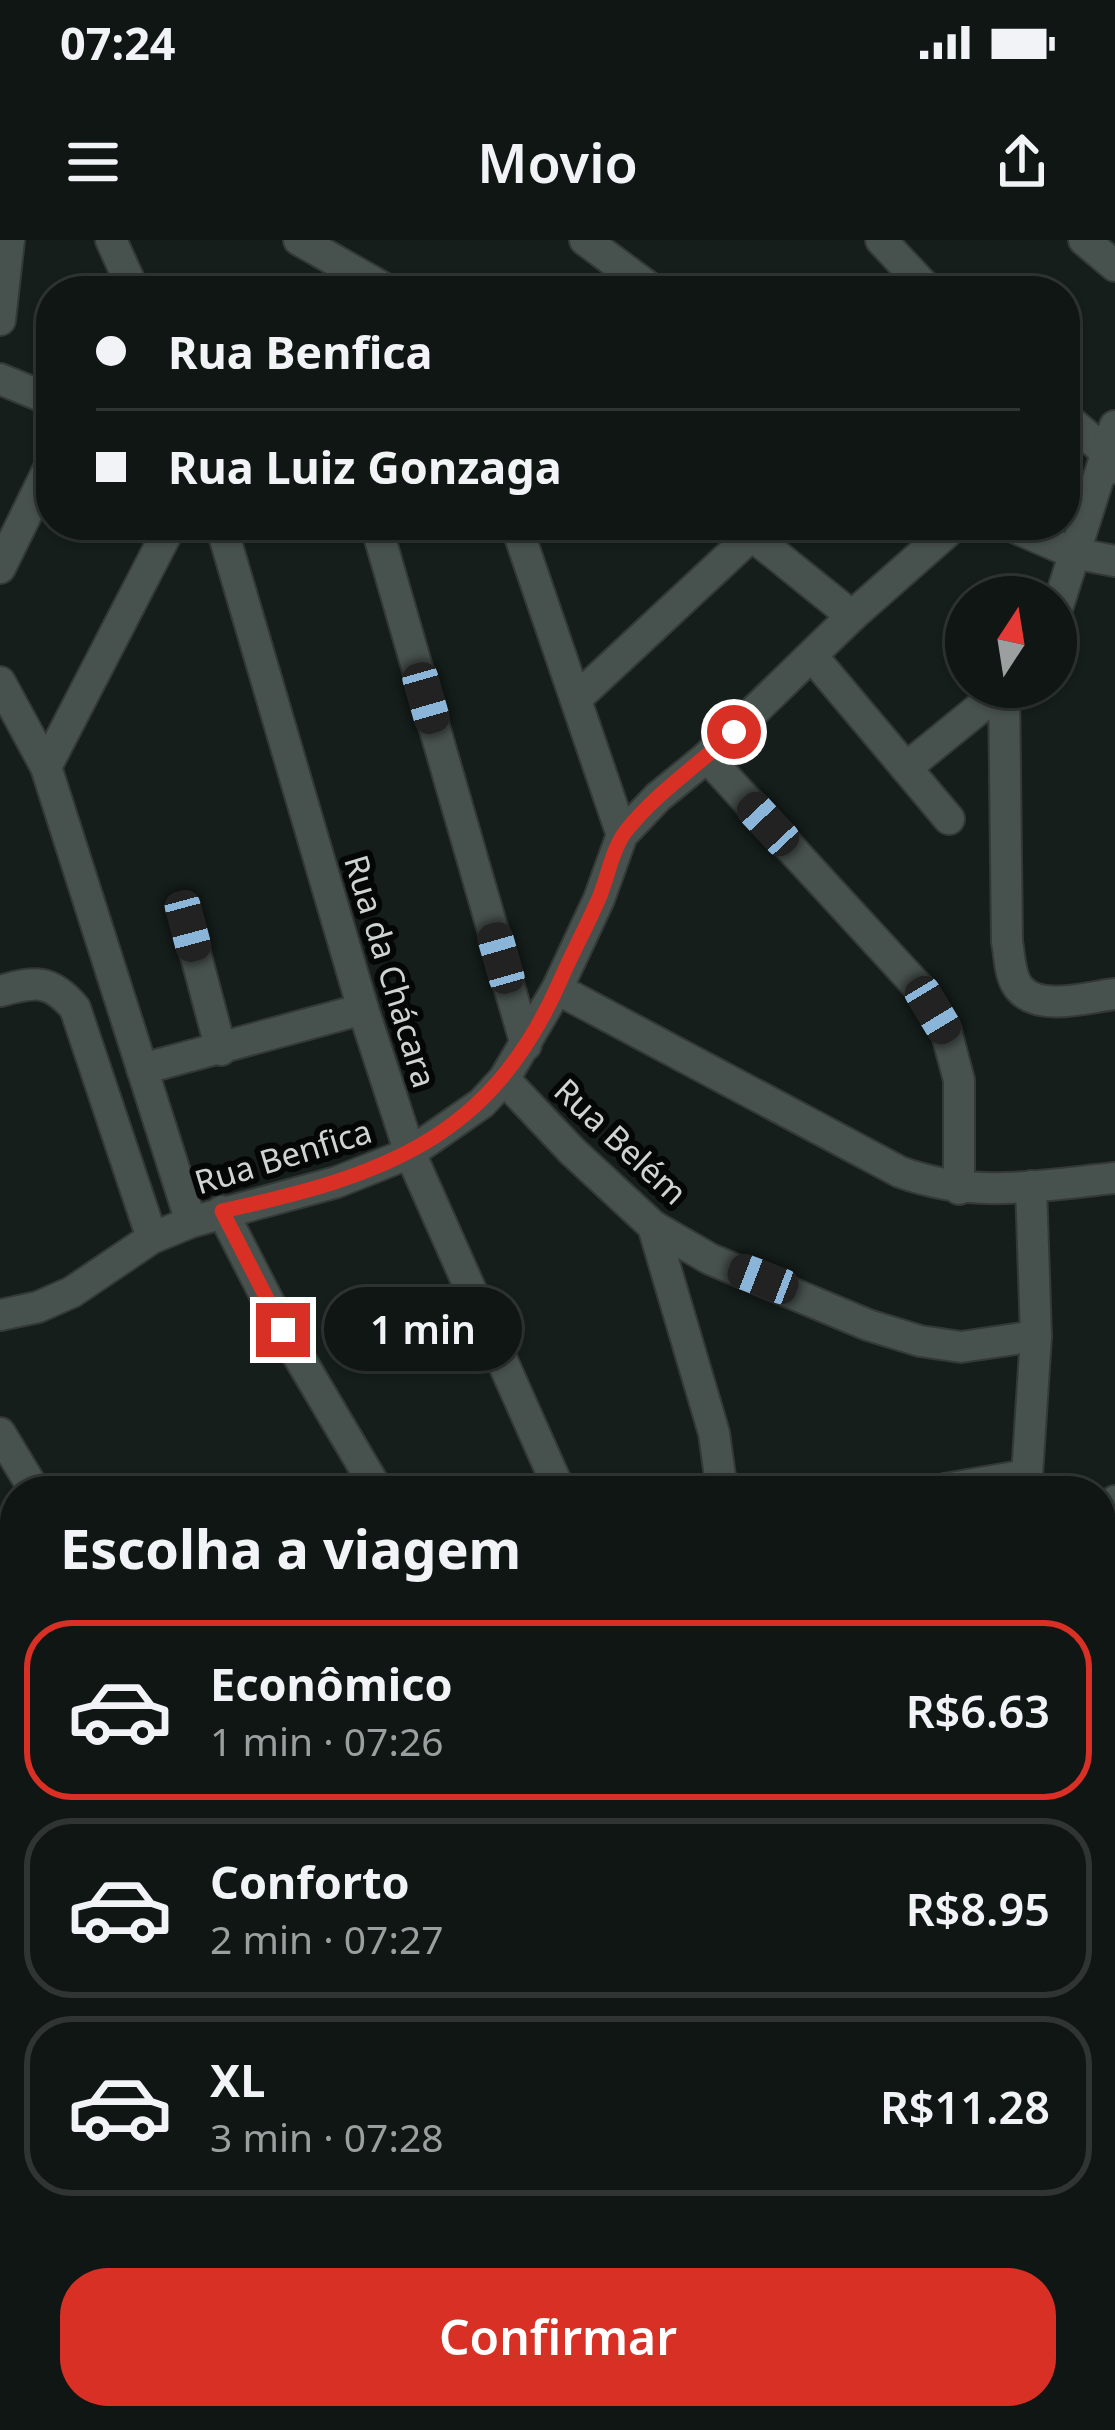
<!DOCTYPE html>
<html lang="pt">
<meta charset="utf-8">
<style>
:root{--surface:#101614;--page:#191f1d;--text:#f1f3f6;--muted:#9c9fa0;--line:#303534;--accent:#d93025}
body{margin:0;font-family:"Noto Sans",sans-serif;background:var(--page);color:var(--text);height:100vh;display:flex;flex-direction:column;font-size:45px;white-space:nowrap}
*{box-sizing:border-box;margin:0}
p{font-size:39px;color:var(--muted)}
.icon{flex:none;width:66px;height:66px;fill:none;stroke:currentColor;stroke-width:2;stroke-linecap:round;stroke-linejoin:round}
.map{position:relative;flex:1;overflow:hidden}
.sheet{position:absolute;left:0px;top:1236px;width:1116px;height:954px;display:flex;flex-direction:column;background:var(--surface);border-radius:48px 48px 0 0;box-shadow:0 3px 9px #0004,0 0 0 3px var(--line)}
.sheet>*{flex:none}
.hud{position:absolute;left:36px;top:36px;width:1044px;height:264px;border-radius:48px;box-shadow:0 3px 9px #0004,0 0 0 3px var(--line);display:grid;align-content:center;height:264px;padding:0 60px;background:var(--surface)}
.needle{width:78px;rotate:12deg}
.fabs{position:absolute;left:945px;top:336px;display:grid;gap:24px}
.fabs a{display:grid;place-items:center;width:132px;height:132px;border-radius:50%;background:var(--surface);box-shadow:0 3px 9px #0004,0 0 0 3px var(--line);font-size:60px}
.end{position:absolute;width:54px;height:54px;margin:-27px;border:15px solid #d93025;background:#fff;box-shadow:0 0 0 6px #fff}
.from{border-radius:50%}
.bubble{position:absolute;height:84px;border-radius:42px;background:var(--surface);box-shadow:0 3px 9px #0004,0 0 0 3px var(--line);font-size:39px;font-weight:600;line-height:84px;text-align:center}
.car{position:absolute;width:36px;height:72px;margin:-36px -18px;border-radius:15px;box-shadow:0 0 9px 3px #0007;background:linear-gradient(#222 24%,#8ab4d8 0 40%,#222 0 76%,#8ab4d8 0 86%,#222 0)}
.hud b{display:flex;align-items:center;gap:42px;height:114px;font-size:45px}
.hud b+b{border-top:3px solid var(--line)}
.hud i{width:30px;height:30px;background:var(--text)}
ul{padding:0;list-style:none}
li{display:flex;align-items:center;gap:36px;height:180px;margin:0 24px 18px;padding:0 36px;border:6px solid var(--line);border-radius:48px}
li div{flex:1}
li b{display:block;font-size:45px}
li em{font-style:normal;font-weight:600}
li.on{border-color:var(--accent)}
li>.icon{width:108px;height:108px;stroke-width:1.5}
h2{padding:0 60px;font-size:54px;line-height:144px}
.action{display:flex;gap:24px;margin-top:auto;padding:24px 60px}
.action a{flex:1;height:138px;border-radius:48px;background:var(--accent);color:#fff;font-size:48px;font-weight:600;line-height:138px;text-align:center}
.status{display:flex;justify-content:space-between;align-items:center;height:84px;padding:0 60px;background:var(--surface);direction:ltr}
.status svg{height:33px;fill:currentColor}
header{display:flex;justify-content:space-between;align-items:center;height:156px;padding:0 60px;background:var(--surface);font-size:54px;font-weight:600}
.map>svg:first-child{display:block}
.lines{fill:none;stroke-linecap:round;stroke-linejoin:round}
.minor-casing{stroke:#343937;stroke-width:34}
.path{stroke:#636b68;stroke-width:6;stroke-dasharray:3 9;stroke-linecap:butt}
.minor{stroke:#47514d;stroke-width:30}
.route{stroke:#d93025;stroke-width:15}
.labels{text-anchor:middle;dominant-baseline:central;stroke-width:12;stroke-linejoin:round;paint-order:stroke}
.street-label{font-size:33px;fill:#ced4d2;stroke:#050706}
</style>
<div class="status"><b>07:24</b><svg viewBox="0 0 49 12"><path d="M0 12V9h3v3zM5 12V6h3v6zM10 12V3h3v9zM15 12V0h3v12zM26 1h20v11H26zM47 4h2v5h-2z"/></svg></div>
<header><svg class="icon" aria-label="menu" viewBox="0 0 24 24"><path d="M4 6h16M4 12h16M4 18h16"/></svg>Movio<svg class="icon" aria-label="share" viewBox="0 0 24 24"><path d="M12 15V3M7 8l5-5 5 5M5 13v7h14v-7"/></svg></header>
<div class="map">
<svg width="1115" height="2190" viewBox="0 0 1115 2190">
<rect width="100%" height="100%" fill="#151e1b"/>
<g class="lines">
<g class="minor-casing">
<g id="minor">
<polyline points="111,0 134,51"/>
<polyline points="299,0 389,51"/>
<polyline points="585,0 654,51"/>
<polyline points="881,0 929,51"/>
<polyline points="1084,0 1115,26"/>
<polyline points="0,80 9,0"/>
<polyline points="0,139 51,160"/>
<polyline points="1065,177 1106,212 1110,229"/>
<polyline points="221,285 363,769 410,913 560,1251"/>
<polyline points="376,285 526,805"/>
<polyline points="516,285 622,595"/>
<polyline points="739,285 852,376"/>
<polyline points="1009,285 1073,313 1115,321"/>
<polyline points="0,328 51,224"/>
<polyline points="1056,372 1115,186"/>
<polyline points="812,416 949,579"/>
<polyline points="0,442 46,527 191,982"/>
<path d="M1004 447 1007 702C1010 716 1009 737 1020 749 1040 772 1089 757 1115 754"/>
<polyline points="578,457 752,295"/>
<polyline points="707,517 921,750 946,791 959,840 959,949"/>
<polyline points="46,527 171,285"/>
<polyline points="906,528 1003,449"/>
<polyline points="188,686 221,810"/>
<path d="M557 749 900 932C974 959 1038 946 1115 938"/>
<path d="M0 751C36 741 50 739 75 768L152 998"/>
<polyline points="142,829 363,769"/>
<polyline points="504,839 572,911 653,986 710,1019 868,1085 920,1101 961,1107 1036,1096"/>
<polyline points="222,971 283,1090 378,1251"/>
<polyline points="653,986 714,1193 722,1251"/>
<polyline points="0,1075 38,1067 72,1052 152,998 191,982 337,942 410,913 482,863 504,839 557,749 599,659 622,595 658,557 707,517 852,376 955,285"/>
<polyline points="0,1193 35,1251"/>
<polyline points="945,1249 1027,1235"/>
<polyline points="1026,1251 1036,1096 1031,946"/>
<polyline points="1101,1270 1115,1261"/>
<polyline points="0,1595 15,1583"/>
<polyline points="1101,1607 1115,1594"/>
<polyline points="1101,1867 1115,1866"/>
<polyline points="0,2014 15,2035"/>
<polyline points="130,2175 143,2190"/>
<polyline points="330,2175 331,2190"/>
<polyline points="967,2175 967,2177"/>
<polyline points="639,2190 639,2175"/>
</g>
</g>
<polyline class="path" points="236,2190 237,2175"/>
<use href="#minor" class="minor"/>
</g>
<g class="lines">
<path class="route" d="M283 1090 222 971C381 936 490 901 560 741 572 713 587 686 599 658 608 637 612 609 626 591 656 553 698 525 734 492"/>
</g>
<g class="labels">
<g class="street-label">
<text transform="translate(391 731) rotate(73)">Rua da Chácara</text>
<text transform="translate(621 901) rotate(43)">Rua Belém</text>
<text transform="translate(283 916) rotate(-17)">Rua Benfica</text>
</g>
</g>
</svg>
<div class="fabs">
<a><svg class="needle" viewBox="-14 -14 28 28"><path d="M0-13l5 13h-10z" fill="#e53935"/><path d="M0 13l5-13h-10z" fill="#9c9fa0"/></svg></a>
</div>
<i class="end from" style="left:734px;top:492px"></i>
<i class="end" style="left:283px;top:1090px"></i>
<div class="bubble" style="left:324px;top:1047px;width:198px">1 min</div>
<i class="car" style="left:426px;top:458px;rotate:164deg"></i>
<i class="car" style="left:768px;top:584px;rotate:317deg"></i>
<i class="car" style="left:188px;top:686px;rotate:165deg"></i>
<i class="car" style="left:501px;top:718px;rotate:344deg"></i>
<i class="car" style="left:933px;top:770px;rotate:149deg"></i>
<i class="car" style="left:763px;top:1039px;rotate:291deg"></i>
<div class="hud">
<b><i class="from"></i>Rua Benfica</b>
<b><i></i>Rua Luiz Gonzaga</b>
</div>
<section class="sheet">
<h2>Escolha a viagem</h2>
<ul>
<li class="on"><svg class="icon" aria-label="car" viewBox="0 0 24 24"><path d="M5 17H2v-5l4-1 3-4h7l3 4 3 1v5h-3M9 17h6M6 11h13"/><circle cx="7" cy="17" r="2"/><circle cx="17" cy="17" r="2"/></svg><div><b>Econômico</b><p>1 min · 07:26</p></div><em>R$6.63</em></li>
<li><svg class="icon" aria-label="car" viewBox="0 0 24 24"><path d="M5 17H2v-5l4-1 3-4h7l3 4 3 1v5h-3M9 17h6M6 11h13"/><circle cx="7" cy="17" r="2"/><circle cx="17" cy="17" r="2"/></svg><div><b>Conforto</b><p>2 min · 07:27</p></div><em>R$8.95</em></li>
<li><svg class="icon" aria-label="car" viewBox="0 0 24 24"><path d="M5 17H2v-5l4-1 3-4h7l3 4 3 1v5h-3M9 17h6M6 11h13"/><circle cx="7" cy="17" r="2"/><circle cx="17" cy="17" r="2"/></svg><div><b>XL</b><p>3 min · 07:28</p></div><em>R$11.28</em></li>
</ul>
<div class="action"><a>Confirmar</a></div>
</section>
</div>
